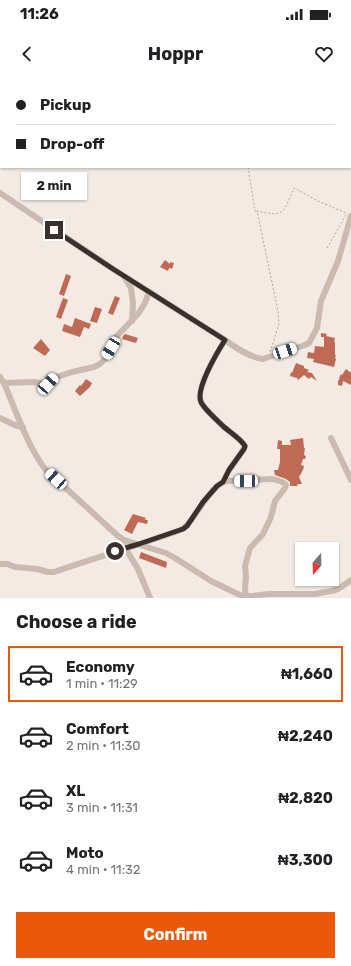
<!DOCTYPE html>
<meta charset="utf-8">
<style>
:root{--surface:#fff;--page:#f2f2f2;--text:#202124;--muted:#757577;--line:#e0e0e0;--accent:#ea580c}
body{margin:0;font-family:Rubik,sans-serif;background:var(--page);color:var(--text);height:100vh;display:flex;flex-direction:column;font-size:15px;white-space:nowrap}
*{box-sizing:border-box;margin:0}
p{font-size:13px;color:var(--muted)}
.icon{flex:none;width:22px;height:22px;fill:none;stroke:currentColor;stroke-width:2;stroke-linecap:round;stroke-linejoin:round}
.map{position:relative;height:518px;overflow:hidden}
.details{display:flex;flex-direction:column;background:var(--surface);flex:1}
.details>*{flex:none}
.top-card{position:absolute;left:0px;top:0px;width:351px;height:88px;box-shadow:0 1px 3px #0004;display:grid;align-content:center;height:88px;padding:0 16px;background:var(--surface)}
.needle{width:26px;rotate:200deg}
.tools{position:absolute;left:295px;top:462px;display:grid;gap:8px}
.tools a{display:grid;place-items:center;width:44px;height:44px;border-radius:0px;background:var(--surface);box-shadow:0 1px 3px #0004;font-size:20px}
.end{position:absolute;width:18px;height:18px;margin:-9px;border:5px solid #3a302c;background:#fff;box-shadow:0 0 0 2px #fff}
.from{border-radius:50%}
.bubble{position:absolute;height:28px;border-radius:0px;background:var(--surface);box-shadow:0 1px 3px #0004;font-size:13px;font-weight:700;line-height:28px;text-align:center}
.car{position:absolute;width:12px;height:24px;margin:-12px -6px;border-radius:5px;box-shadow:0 0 3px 1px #0007;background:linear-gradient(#fff 24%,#345 0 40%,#fff 0 76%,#345 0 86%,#fff 0)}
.top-card b{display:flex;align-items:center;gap:14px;height:38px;font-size:15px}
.top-card b+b{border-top:1px solid var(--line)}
.top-card i{width:10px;height:10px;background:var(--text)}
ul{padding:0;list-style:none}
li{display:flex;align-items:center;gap:12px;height:56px;margin:0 8px 6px;padding:0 8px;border:2px solid transparent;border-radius:0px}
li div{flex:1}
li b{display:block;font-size:15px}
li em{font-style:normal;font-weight:700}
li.on{border-color:var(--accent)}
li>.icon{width:36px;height:36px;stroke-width:1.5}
h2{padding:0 16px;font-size:18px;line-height:48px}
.action{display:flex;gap:8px;margin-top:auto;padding:8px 16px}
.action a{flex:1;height:46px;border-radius:0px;background:var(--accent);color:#fff;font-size:16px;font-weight:700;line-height:46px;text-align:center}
.status{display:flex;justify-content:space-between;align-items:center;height:28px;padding:0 20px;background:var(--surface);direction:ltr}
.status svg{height:11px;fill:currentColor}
header{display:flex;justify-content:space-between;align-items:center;height:52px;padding:0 16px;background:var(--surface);font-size:18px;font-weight:700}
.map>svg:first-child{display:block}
.building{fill:#be6a55}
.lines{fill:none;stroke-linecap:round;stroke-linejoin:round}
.path{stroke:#b6a499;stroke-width:1;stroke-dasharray:2 2;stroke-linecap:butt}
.minor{stroke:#cabaaf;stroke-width:6}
.route{stroke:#3a302c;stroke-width:5}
</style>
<div class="status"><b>11:26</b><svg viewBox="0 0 49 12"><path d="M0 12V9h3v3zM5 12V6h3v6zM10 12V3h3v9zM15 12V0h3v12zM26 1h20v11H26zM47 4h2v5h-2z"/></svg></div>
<header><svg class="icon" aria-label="back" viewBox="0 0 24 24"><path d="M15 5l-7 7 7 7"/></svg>Hoppr<svg class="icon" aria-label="heart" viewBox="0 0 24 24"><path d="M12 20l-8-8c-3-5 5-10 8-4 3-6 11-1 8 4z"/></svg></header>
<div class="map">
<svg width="351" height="518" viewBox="0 0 351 518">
<rect width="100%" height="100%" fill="#f2eae3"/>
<g class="building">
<polygon points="165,180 170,184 170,182 174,183 172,189 169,188 168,191 160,187"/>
<polygon points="66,194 71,196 64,216 59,214"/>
<polygon points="115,216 120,218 113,235 108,233"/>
<polygon points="63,218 68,220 61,239 56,237"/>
<polygon points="95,227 102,229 97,243 90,241"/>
<polygon points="75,238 91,244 89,249 84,247 80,257 62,251 64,244 72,247"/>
<polygon points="321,253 327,254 326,256 335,258 334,262 335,262 335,275 336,275 335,278 336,279 334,287 313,282 314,279 307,278 308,272 314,273 315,266 324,267 324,257 321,257"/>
<polygon points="125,254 138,258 136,263 122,259 123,256"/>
<polygon points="41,259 50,270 45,276 33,268"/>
<polygon points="296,283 304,286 304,288 309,290 307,292 312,293 317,301 311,297 309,299 304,295 298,300 297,298 290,296 291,292 292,293"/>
<polygon points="346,289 351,293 351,305 343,301 342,306 338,305 338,301 340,298 339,298 341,294 342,295"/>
<polygon points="86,299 92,303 90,307 80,316 75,311 80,305 81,306"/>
<polygon points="303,358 304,368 305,368 304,375 306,376 305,379 303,379 301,385 304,386 303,390 299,397 302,404 298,404 297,406 290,406 290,402 286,399 275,395 274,390 278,390 280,382 280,369 277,369 278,360 282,361 282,365 291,365 290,360"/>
<polygon points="133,434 146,438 145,440 148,440 147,444 138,442 132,454 124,450"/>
<polygon points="141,472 167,482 166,488 139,478"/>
</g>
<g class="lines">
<g class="path">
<polyline points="175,1 175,0"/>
<polyline points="248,87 255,131 257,131"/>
<polyline points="327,168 346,135"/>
<path d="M270 272 279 244 278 231 257 131C286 138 283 132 294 108L318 121 346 133"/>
</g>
<g class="minor">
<path d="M0 113 113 189 225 260C236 268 249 277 263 279L305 265 309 263 317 248 321 221 338 181 351 136"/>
<polyline points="125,198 131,208 133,223 132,241"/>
<path d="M0 297 4 303C16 331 27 365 45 389L118 456 124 460 166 473 175 478 211 501 246 518"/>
<polyline points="4,303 33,302 48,304 54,298 72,292 94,287 100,284 104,280 116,257 138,234 145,223 149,212"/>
<polyline points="0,338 17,346 23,347"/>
<polyline points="331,358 351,400"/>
<path d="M223 402 229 390 244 369 245 366C240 358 231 353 224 347 218 341 204 329 201 322 195 309 218 271 225 260"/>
<polyline points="124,466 138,489 150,518"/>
<path d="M0 484H7L15 487 37 489 48 492H54C97 477 140 465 183 449 197 438 210 404 227 401L272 399C277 400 283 401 286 405L285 408 275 421 271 437 263 454 250 468 245 486 246 496 245 510 246 516"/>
<polyline points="243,517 268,514 315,514 331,511 338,509 351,500"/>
</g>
</g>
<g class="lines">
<path class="route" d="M54 150 113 189 225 260C218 271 195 309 201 322 204 329 218 341 224 347 231 353 240 358 245 366L244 369 229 390 223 402 217 406 203 422 187 446 183 449 139 464 115 471"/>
</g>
</svg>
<div class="tools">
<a><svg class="needle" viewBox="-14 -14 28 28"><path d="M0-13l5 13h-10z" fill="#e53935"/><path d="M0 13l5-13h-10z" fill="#757577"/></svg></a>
</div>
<i class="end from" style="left:115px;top:471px"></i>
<i class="end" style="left:54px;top:150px"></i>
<div class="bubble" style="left:21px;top:92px;width:66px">2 min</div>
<i class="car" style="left:111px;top:268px;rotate:211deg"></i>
<i class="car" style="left:285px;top:271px;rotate:72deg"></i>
<i class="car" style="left:48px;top:304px;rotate:42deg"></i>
<i class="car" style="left:56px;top:399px;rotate:312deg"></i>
<i class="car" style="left:246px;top:401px;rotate:269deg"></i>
<div class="top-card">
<b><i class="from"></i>Pickup</b>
<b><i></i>Drop-off</b>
</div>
</div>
<section class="details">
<h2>Choose a ride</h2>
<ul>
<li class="on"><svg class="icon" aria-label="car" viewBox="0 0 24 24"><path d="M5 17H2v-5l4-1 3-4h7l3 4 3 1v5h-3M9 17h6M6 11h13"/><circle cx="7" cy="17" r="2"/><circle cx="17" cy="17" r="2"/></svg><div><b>Economy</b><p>1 min · 11:29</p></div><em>₦1,660</em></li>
<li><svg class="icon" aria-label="car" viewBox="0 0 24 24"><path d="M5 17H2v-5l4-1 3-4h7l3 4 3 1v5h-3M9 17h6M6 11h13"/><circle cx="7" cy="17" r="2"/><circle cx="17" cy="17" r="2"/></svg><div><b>Comfort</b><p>2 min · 11:30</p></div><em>₦2,240</em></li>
<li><svg class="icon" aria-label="car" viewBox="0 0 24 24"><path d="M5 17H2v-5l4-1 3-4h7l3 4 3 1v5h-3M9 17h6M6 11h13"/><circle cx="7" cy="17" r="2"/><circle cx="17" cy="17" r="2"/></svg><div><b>XL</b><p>3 min · 11:31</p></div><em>₦2,820</em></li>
<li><svg class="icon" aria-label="car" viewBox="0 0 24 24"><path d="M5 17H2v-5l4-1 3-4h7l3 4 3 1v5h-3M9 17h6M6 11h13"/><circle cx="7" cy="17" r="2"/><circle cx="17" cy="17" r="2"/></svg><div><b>Moto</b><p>4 min · 11:32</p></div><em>₦3,300</em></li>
</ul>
<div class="action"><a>Confirm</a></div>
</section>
